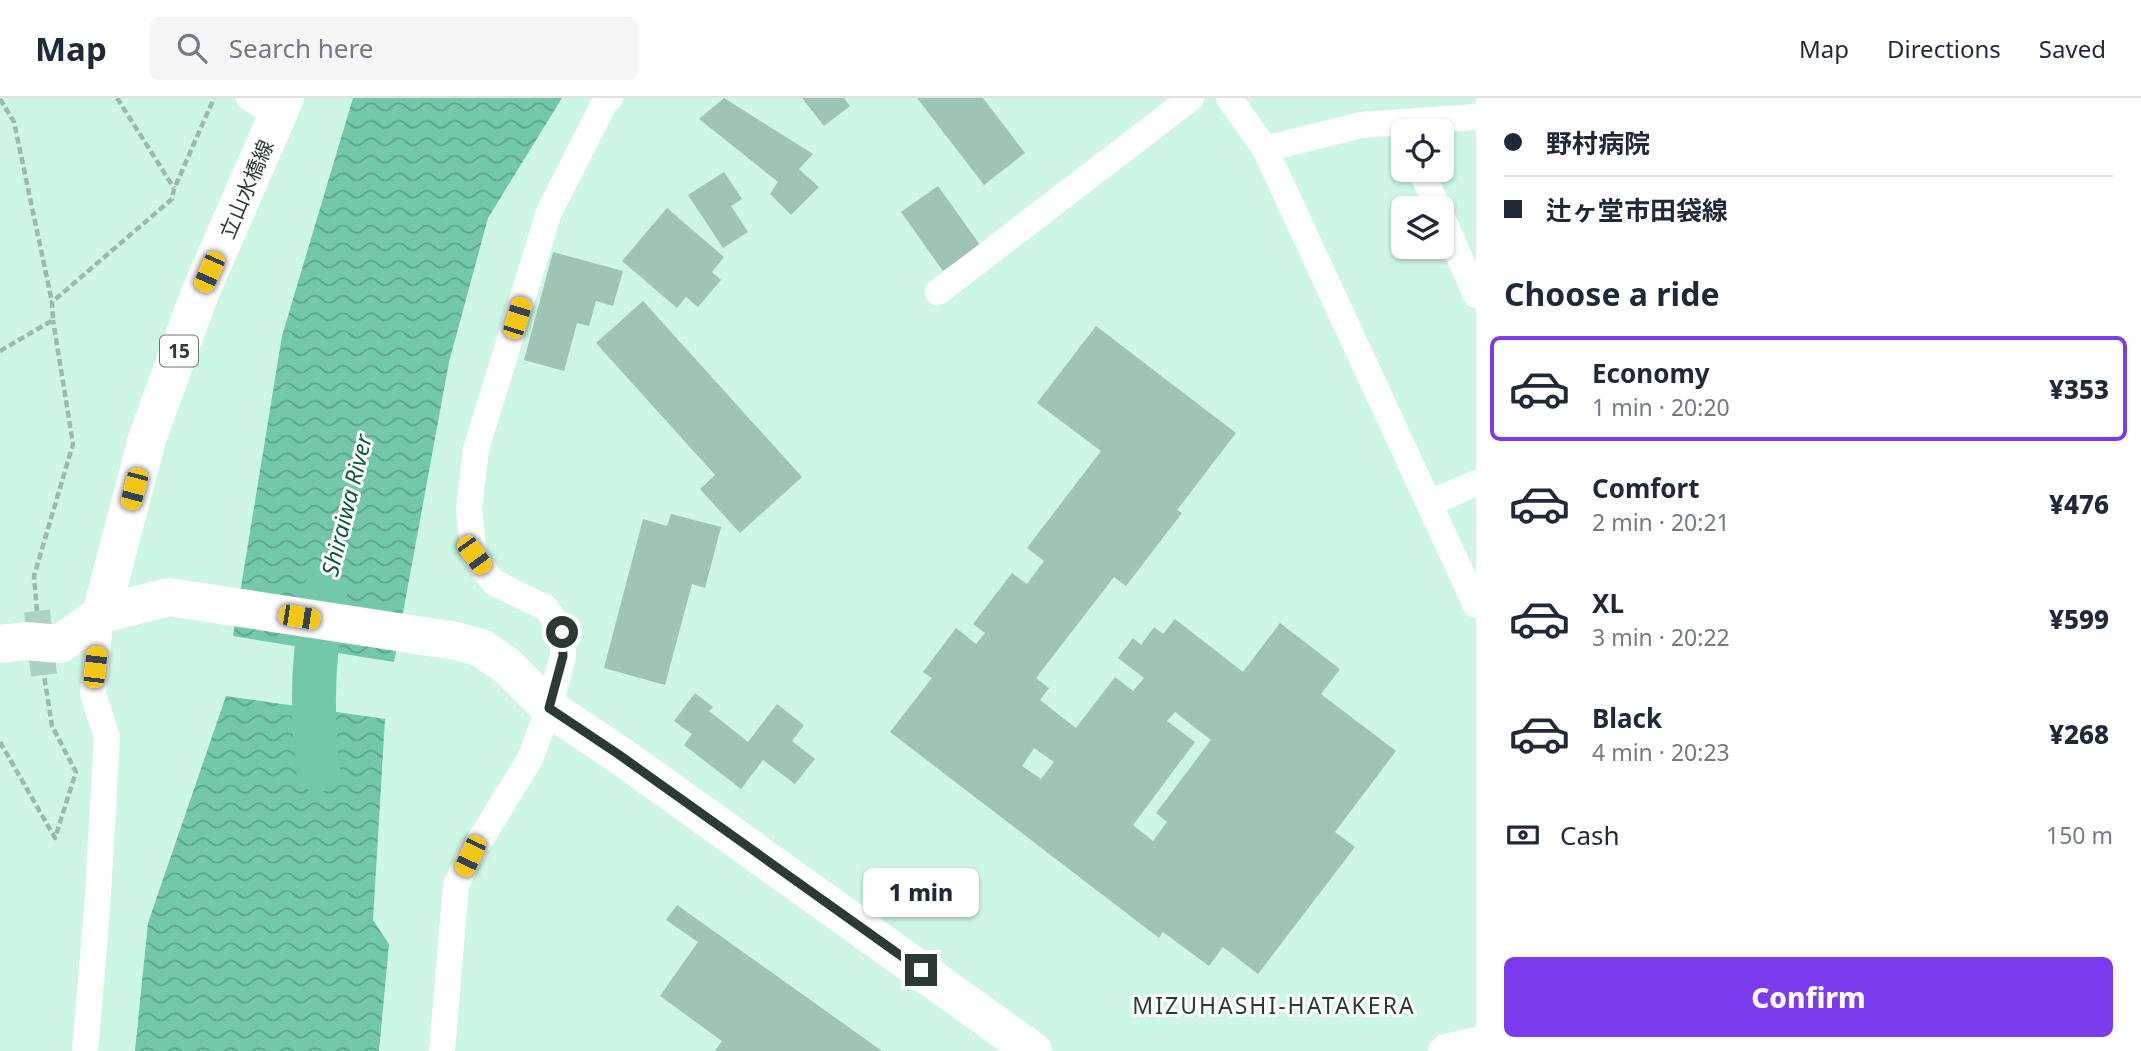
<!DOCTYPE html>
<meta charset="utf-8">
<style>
:root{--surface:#fff;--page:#f6f6f7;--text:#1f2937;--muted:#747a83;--line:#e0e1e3;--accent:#7c3aed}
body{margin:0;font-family:"Noto Sans","Noto Sans JP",sans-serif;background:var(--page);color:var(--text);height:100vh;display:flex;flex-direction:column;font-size:26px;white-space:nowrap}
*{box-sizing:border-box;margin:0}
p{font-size:23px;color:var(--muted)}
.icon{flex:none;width:38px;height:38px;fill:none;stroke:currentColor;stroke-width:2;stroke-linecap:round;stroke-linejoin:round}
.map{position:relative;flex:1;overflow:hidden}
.sheet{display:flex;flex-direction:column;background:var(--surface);width:665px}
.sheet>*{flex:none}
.guide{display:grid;align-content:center;height:154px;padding:0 28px;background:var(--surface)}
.fabs{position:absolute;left:1391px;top:21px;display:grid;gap:14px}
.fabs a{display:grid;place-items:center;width:63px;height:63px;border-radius:10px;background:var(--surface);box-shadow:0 2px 5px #0004;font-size:35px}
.end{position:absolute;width:32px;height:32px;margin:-16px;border:9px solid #2b3b34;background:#fff;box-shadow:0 0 0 4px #fff}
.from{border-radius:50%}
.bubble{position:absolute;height:49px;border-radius:10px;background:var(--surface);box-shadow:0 2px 5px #0004;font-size:23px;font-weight:800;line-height:49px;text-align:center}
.car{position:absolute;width:21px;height:42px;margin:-21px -10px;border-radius:9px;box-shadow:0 0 5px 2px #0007;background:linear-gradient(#f5c518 24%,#345 0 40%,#f5c518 0 76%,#345 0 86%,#f5c518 0)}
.guide b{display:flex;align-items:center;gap:24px;height:66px;font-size:26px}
.guide b+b{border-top:2px solid var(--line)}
.guide i{width:18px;height:18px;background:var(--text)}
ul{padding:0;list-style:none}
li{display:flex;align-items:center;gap:21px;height:105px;margin:0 14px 10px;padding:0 14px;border:4px solid transparent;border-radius:10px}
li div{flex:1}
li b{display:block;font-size:26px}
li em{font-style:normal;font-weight:800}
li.active{border-color:var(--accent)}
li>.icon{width:63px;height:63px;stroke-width:1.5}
h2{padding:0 28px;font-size:32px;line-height:84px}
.pay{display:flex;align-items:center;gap:18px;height:77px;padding:0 28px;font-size:26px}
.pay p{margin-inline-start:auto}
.button{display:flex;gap:14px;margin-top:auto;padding:14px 28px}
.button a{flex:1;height:80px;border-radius:10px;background:var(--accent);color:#fff;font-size:28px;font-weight:800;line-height:80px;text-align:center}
header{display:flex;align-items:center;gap:42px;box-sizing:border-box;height:98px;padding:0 35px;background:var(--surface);border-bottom:2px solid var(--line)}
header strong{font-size:33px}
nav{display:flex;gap:38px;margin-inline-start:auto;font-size:24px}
.search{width:490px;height:63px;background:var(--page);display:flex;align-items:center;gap:18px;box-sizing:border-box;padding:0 24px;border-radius:10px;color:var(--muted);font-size:26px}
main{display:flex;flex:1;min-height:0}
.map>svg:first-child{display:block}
.water{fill:url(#water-waves)}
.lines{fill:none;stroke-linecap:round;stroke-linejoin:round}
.river{stroke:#72c8a8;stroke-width:44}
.building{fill:#9dc4b4;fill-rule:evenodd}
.minor-tunnel{stroke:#add1c2;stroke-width:26;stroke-dasharray:26 13;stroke-linecap:butt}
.path{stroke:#99baad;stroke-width:4.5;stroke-dasharray:7 3.5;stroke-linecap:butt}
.minor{stroke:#fff;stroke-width:26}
.secondary{stroke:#fff;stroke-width:38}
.primary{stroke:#fff;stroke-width:38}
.route{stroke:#2b3b34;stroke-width:9}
.labels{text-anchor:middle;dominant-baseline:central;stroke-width:6;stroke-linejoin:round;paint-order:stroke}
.shield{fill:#fff;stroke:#6b7671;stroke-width:2}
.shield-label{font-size:19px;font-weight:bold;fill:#2b3b34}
.street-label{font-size:21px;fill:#2b3b34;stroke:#fff}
.water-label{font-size:23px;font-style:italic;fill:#105742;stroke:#fff}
.neighbourhood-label{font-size:23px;letter-spacing:2px;fill:#2b3b34;stroke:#fff}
</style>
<header>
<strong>Map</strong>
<div class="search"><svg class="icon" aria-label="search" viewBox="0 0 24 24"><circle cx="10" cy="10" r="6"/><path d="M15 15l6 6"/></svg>Search here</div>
<nav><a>Map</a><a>Directions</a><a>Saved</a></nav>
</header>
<main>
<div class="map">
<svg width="1476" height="953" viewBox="0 0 1476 953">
<defs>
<pattern id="water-waves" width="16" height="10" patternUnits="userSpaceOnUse" patternTransform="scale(1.75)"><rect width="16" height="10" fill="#72c8a8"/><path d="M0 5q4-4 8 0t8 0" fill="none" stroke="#5ea48a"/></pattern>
</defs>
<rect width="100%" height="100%" fill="#cdf6e5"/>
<g class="water">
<polygon points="353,0 562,0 488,120 449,264 394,564 233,538 282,238"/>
<polygon points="226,598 385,621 373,822 389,846 379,953 135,953 148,825"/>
</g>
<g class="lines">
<path class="river" d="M318 672C311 613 313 552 325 494"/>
</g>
<g class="building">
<polygon points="724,0 813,56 799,71 819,89 791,117 770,96 778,84 699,21"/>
<polygon points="802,0 844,0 850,8 824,28"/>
<polygon points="917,0 983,0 1025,55 984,87"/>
<polygon points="724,74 742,101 731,108 748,134 723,150 688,97"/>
<polygon points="938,88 980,147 943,173 901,114"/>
<polygon points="667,110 724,159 712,174 721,182 698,209 686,199 677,210 622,163"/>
<polygon points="553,154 623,173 613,208 596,203 589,228 577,225 564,273 524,262"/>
<polygon points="643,203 802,379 740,435 700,391 715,377 596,245"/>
<path d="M1096 228 1236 335 1177 412 1182 415 1126 488 1114 479 1036 580 1049 590 1040 602 1076 630 1115 579 1133 593 1144 580 1118 560 1133 540 1141 547 1154 529 1163 536 1175 521 1243 574 1280 525 1340 571 1321 596 1396 653 1335 734 1355 749 1258 876 1223 849 1209 868 1163 834 1159 840 890 634 932 580 923 574 956 530 976 546 985 535 973 526 1012 475 1027 486 1044 463 1027 450 1101 353 1037 305ZM1175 614 1211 642 1156 715 1167 724 1153 743 1133 727 1195 644 1167 623ZM1034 650 1054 664 1041 681 1022 668Z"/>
<polygon points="671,416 721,429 705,490 692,486 665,587 604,570 643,421 667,428"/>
<polygon points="695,595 713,609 709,613 748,644 777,606 804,627 792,643 815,661 795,686 763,662 741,691 684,647 692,636 674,623"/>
<polygon points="677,807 882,953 715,953 722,943 660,898 698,844 666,822"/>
</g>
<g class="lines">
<polyline class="minor-tunnel" points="37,513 44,577"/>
<g class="path">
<polyline points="117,0 174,90"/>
<polyline points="0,1 14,24 52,204"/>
<polyline points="0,253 53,222 52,204 172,101 174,91 214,0"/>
<polyline points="37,513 34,478 73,346 53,222"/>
<polyline points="0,644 55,740 76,674 52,628 44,577"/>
</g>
<g class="minor">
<polyline points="249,0 277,17"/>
<polyline points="1229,0 1265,51 1476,507"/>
<polyline points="1265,51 1361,27 1476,19"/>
<polyline points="1421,72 1438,110"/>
<polyline points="1442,119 1476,197"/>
<polyline points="938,194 1191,0"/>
<polyline points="1430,405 1476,385"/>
<polyline points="85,953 97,813 107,639 93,596 101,516"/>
<polyline points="442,953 456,787 470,758 530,661 549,610 563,558 562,534 546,510 493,484 474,457 469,411 476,351 549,114 606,2 610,0"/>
<polyline points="1441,953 1445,949 1476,942"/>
</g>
<polyline class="secondary" points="101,516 169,499 456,543 481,550 506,567 549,610 618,656 1033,953"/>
<polyline class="primary" points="0,546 26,543 60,546 101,516 147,341 200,195 285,0"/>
</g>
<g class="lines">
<polyline class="route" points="562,534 563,558 549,610 618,656 921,872"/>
</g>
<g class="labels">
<rect class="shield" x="160" y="237.5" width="38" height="31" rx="5"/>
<g class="shield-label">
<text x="179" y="253">15</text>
</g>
<g class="street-label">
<text transform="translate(246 91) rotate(-67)">立山水橋線</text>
</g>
<g class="water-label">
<text transform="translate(346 407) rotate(-76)">Shiraiwa River</text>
</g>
<g class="neighbourhood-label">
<text x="1274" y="907">MIZUHASHI-HATAKERA</text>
</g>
</g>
</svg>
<div class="fabs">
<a><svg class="icon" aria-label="locate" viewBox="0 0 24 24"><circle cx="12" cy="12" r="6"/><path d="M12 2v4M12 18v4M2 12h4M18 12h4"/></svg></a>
<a><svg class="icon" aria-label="layers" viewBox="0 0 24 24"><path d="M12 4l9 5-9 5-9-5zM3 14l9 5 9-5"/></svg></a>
</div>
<i class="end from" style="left:562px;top:534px"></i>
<i class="end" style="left:921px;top:872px"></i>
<div class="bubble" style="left:863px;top:770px;width:116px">1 min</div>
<i class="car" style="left:209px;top:174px;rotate:204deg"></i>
<i class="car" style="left:517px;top:220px;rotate:17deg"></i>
<i class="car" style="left:134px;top:391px;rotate:195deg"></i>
<i class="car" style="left:474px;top:457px;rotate:144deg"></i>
<i class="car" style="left:299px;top:519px;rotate:99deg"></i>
<i class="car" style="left:95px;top:569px;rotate:6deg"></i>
<i class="car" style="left:470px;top:758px;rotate:205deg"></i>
</div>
<section class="sheet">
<div class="guide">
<b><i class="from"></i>野村病院</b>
<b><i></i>辻ヶ堂市田袋線</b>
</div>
<h2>Choose a ride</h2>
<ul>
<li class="active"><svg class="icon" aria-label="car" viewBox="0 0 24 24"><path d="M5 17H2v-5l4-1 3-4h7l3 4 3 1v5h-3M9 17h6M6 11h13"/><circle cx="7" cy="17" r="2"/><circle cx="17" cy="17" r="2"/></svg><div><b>Economy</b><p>1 min · 20:20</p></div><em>¥353</em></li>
<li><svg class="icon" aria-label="car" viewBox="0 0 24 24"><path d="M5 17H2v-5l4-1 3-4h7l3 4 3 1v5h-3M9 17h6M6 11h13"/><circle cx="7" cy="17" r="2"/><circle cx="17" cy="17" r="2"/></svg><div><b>Comfort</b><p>2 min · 20:21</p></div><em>¥476</em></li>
<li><svg class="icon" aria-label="car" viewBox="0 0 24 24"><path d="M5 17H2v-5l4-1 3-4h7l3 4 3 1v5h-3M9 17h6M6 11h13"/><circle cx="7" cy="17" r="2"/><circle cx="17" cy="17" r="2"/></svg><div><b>XL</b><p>3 min · 20:22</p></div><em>¥599</em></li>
<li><svg class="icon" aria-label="car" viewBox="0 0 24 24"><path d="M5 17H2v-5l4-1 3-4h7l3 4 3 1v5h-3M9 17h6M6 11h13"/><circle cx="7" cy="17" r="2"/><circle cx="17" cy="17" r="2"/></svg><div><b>Black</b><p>4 min · 20:23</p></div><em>¥268</em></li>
</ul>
<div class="pay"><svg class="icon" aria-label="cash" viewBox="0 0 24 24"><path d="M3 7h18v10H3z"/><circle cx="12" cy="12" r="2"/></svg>Cash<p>150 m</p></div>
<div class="button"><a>Confirm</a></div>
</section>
</main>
